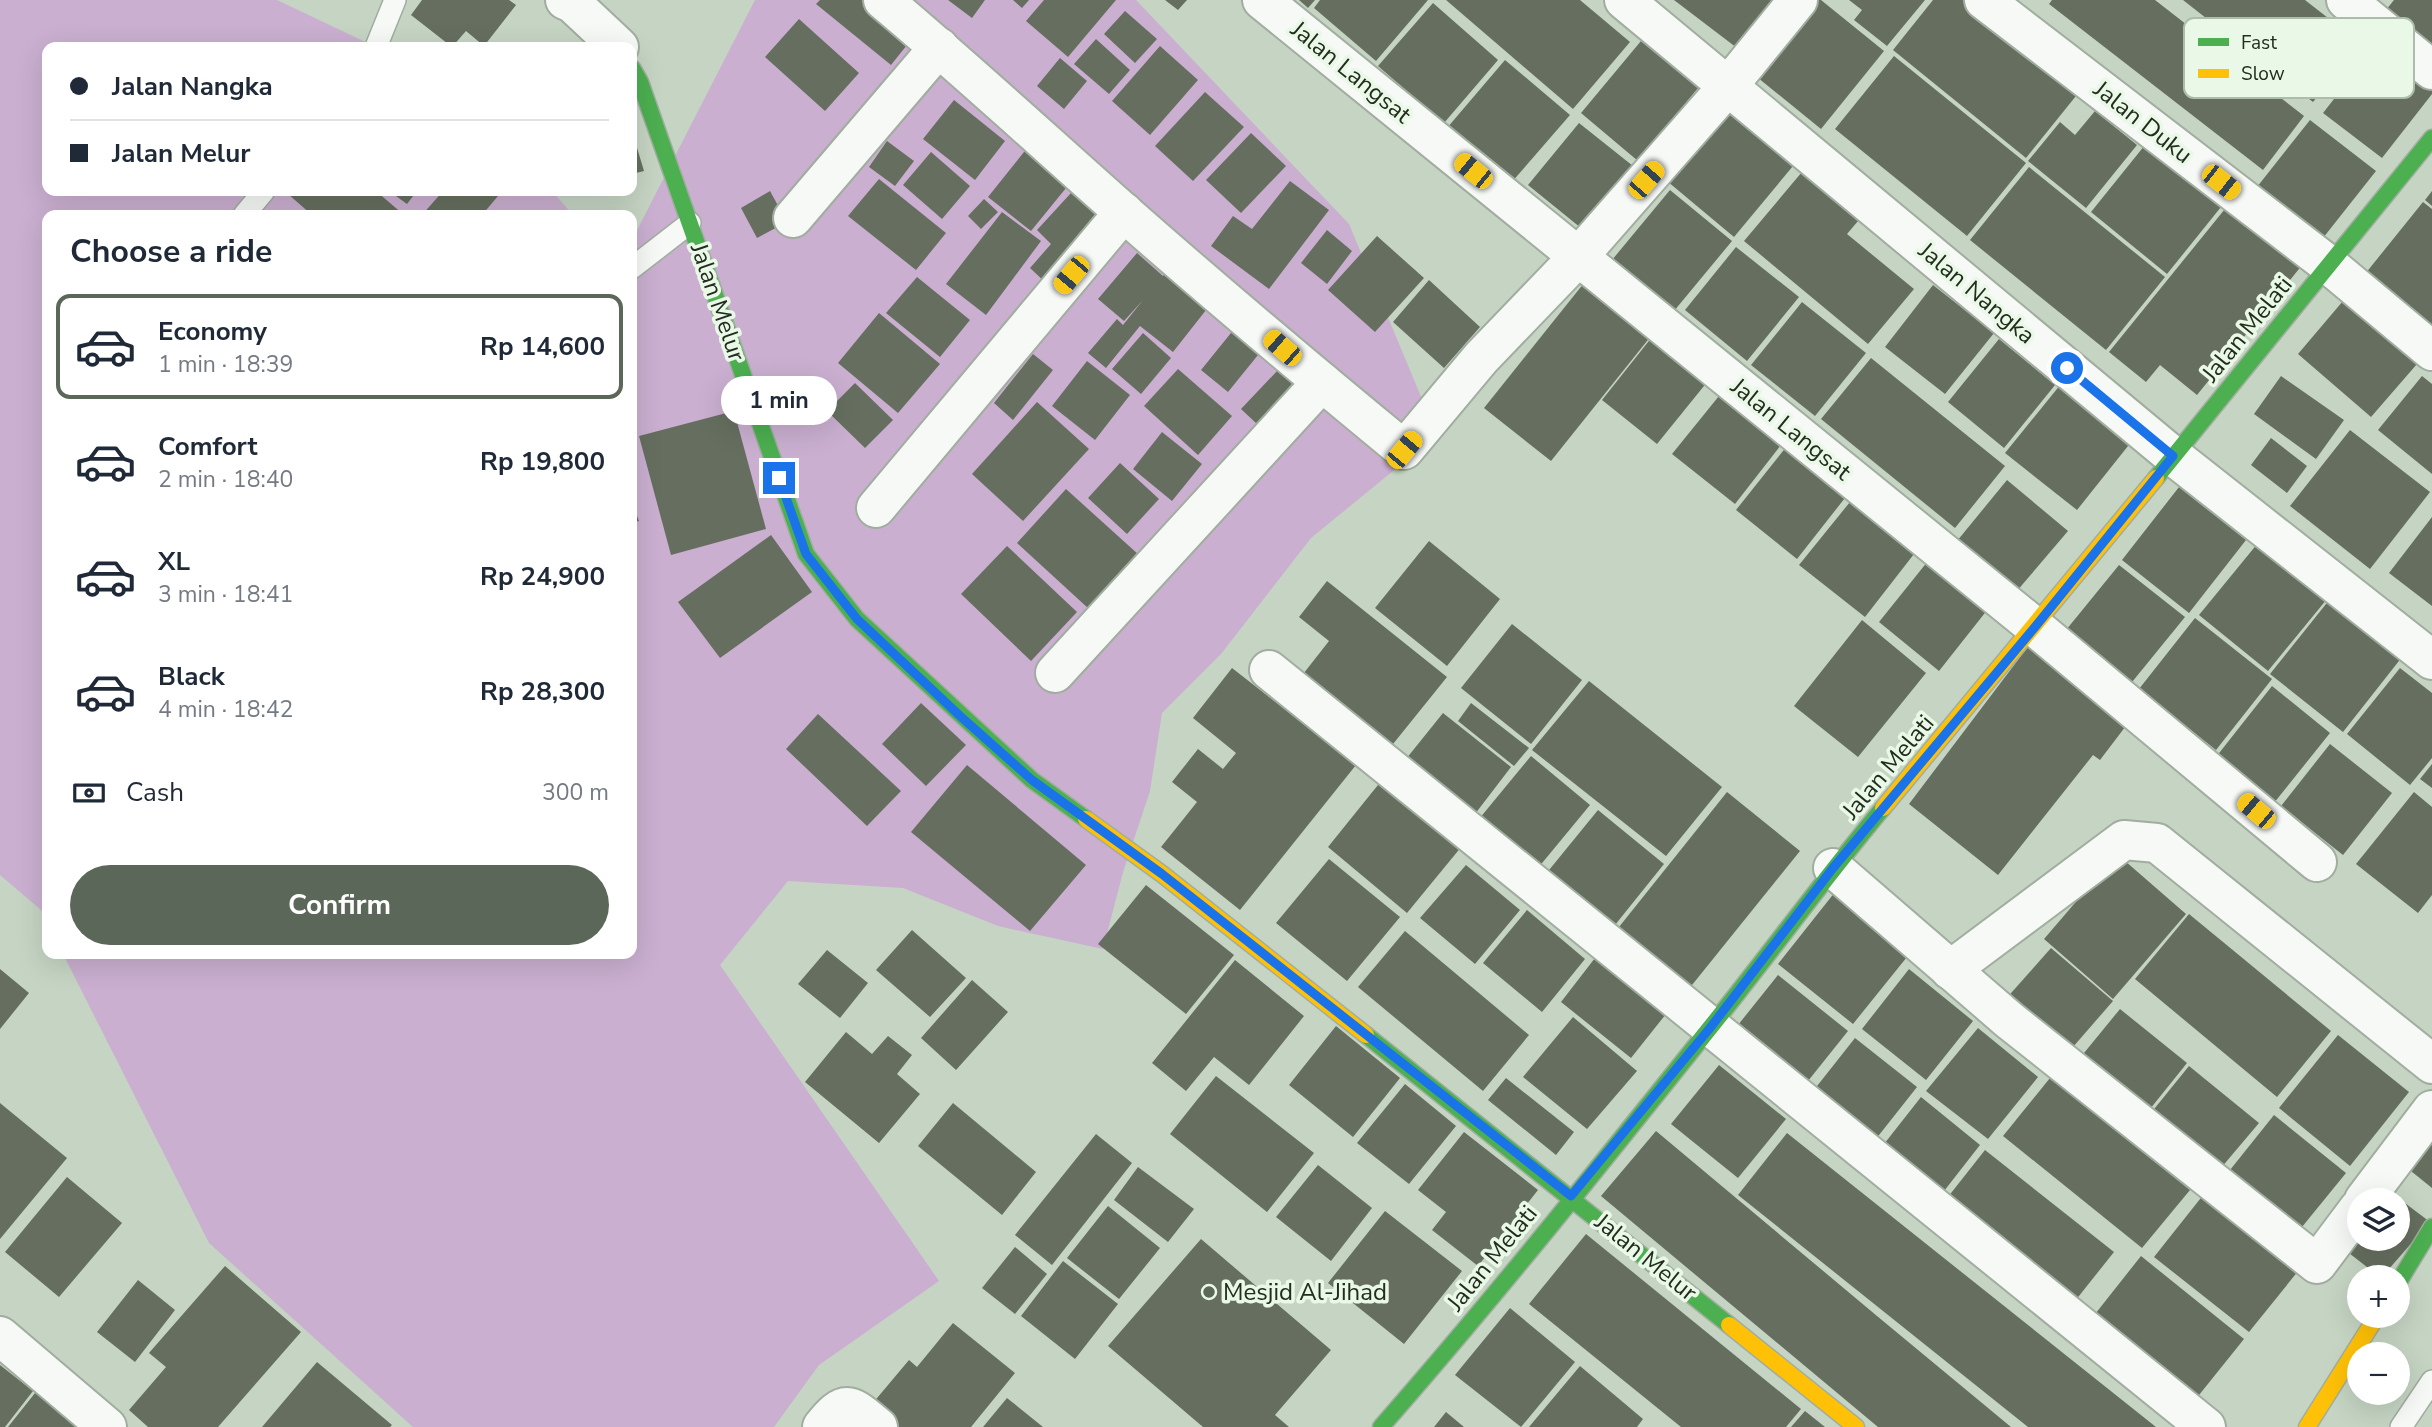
<!DOCTYPE html>
<meta charset="utf-8">
<style>
:root{--surface:#fff;--page:#f6f6f7;--text:#1f2937;--muted:#747a83;--line:#e0e1e3;--accent:#5b6758}
body{margin:0;font-family:"Nunito Sans",sans-serif;background:var(--page);color:var(--text);height:100vh;display:flex;flex-direction:column;font-size:26px;white-space:nowrap}
*{box-sizing:border-box;margin:0}
p{font-size:23px;color:var(--muted)}
.icon{flex:none;width:38px;height:38px;fill:none;stroke:currentColor;stroke-width:2;stroke-linecap:round;stroke-linejoin:round}
.map{position:relative;flex:1;overflow:hidden}
.side{position:absolute;left:42px;top:210px;width:595px;height:749px;display:flex;flex-direction:column;background:var(--surface);border-radius:14px;box-shadow:0 7px 28px #0002}
.side>*{flex:none}
.top-card{position:absolute;left:42px;top:42px;width:595px;height:154px;border-radius:14px;box-shadow:0 7px 28px #0002;display:grid;align-content:center;height:154px;padding:0 28px;background:var(--surface)}
.controls{position:absolute;left:2347px;top:1188px;display:grid;gap:14px}
.controls a{display:grid;place-items:center;width:63px;height:63px;border-radius:50%;background:var(--surface);box-shadow:0 7px 28px #0002;font-size:35px}
.end{position:absolute;width:32px;height:32px;margin:-16px;border:9px solid #1a73e8;background:#fff;box-shadow:0 0 0 4px #fff}
.from{border-radius:50%}
.bubble{position:absolute;height:49px;border-radius:24px;background:var(--surface);box-shadow:0 7px 28px #0002;font-size:23px;font-weight:700;line-height:49px;text-align:center}
.car{position:absolute;width:21px;height:42px;margin:-21px -10px;border-radius:9px;box-shadow:0 0 5px 2px #0007;background:linear-gradient(#f5c518 24%,#345 0 40%,#f5c518 0 76%,#345 0 86%,#f5c518 0)}
.top-card b{display:flex;align-items:center;gap:24px;height:66px;font-size:26px}
.top-card b+b{border-top:2px solid var(--line)}
.top-card i{width:18px;height:18px;background:var(--text)}
ul{padding:0;list-style:none}
li{display:flex;align-items:center;gap:21px;height:105px;margin:0 14px 10px;padding:0 14px;border:4px solid transparent;border-radius:14px}
li div{flex:1}
li b{display:block;font-size:26px}
li em{font-style:normal;font-weight:700}
li.selected{border-color:var(--accent)}
li>.icon{width:63px;height:63px;stroke-width:1.5}
h2{padding:0 28px;font-size:32px;line-height:84px}
.pay{display:flex;align-items:center;gap:18px;height:77px;padding:0 28px;font-size:26px}
.pay p{margin-inline-start:auto}
.cta{display:flex;gap:14px;margin-top:auto;padding:14px 28px}
.cta a{flex:1;height:80px;border-radius:42px;background:var(--accent);color:#fff;font-size:28px;font-weight:700;line-height:80px;text-align:center}
.map>svg:first-child{display:block}
.green{fill:#caafd0}
.building{fill:#666f5f}
.lines{fill:none;stroke-linecap:round;stroke-linejoin:round}
.lane-casing{stroke:#a1ad9f;stroke-width:24}
.street-casing{stroke:#a1ad9f;stroke-width:42}
.fast-casing{stroke:#a1ad9f;stroke-width:19}
.slow-casing{stroke:#a1ad9f;stroke-width:19}
.lane{stroke:#f6f9f6;stroke-width:21}
.street{stroke:#f6f9f6;stroke-width:38}
.fast{stroke:#4caf50;stroke-width:16}
.slow{stroke:#ffc107;stroke-width:16}
.route{stroke:#1a73e8;stroke-width:9}
.poi-dot{fill:#5b6758;stroke:#eaf9e7;stroke-width:2.5}
.labels{text-anchor:middle;dominant-baseline:central;stroke-width:7;stroke-linejoin:round;paint-order:stroke}
.street-label{font-size:24px;fill:#222c1f;stroke:#eaf9e7}
.poi-label{font-size:24px;fill:#222c1f;stroke:#eaf9e7;text-anchor:start}
.key{fill:#eaf9e7;stroke:#aebcab;stroke-width:2}
.key-label{font-size:19px;fill:#222c1f}
</style>
<div class="map">
<svg width="2432" height="1427" viewBox="0 0 2432 1427">
<rect width="100%" height="100%" fill="#c5d4c3"/>
<g class="green">
<polygon points="0,0 277,0 376,47 47,47 47,191 552,191 573,215 47,215 47,922 41,910 0,875"/>
<polygon points="755,0 1136,0 1349,224 1437,435 1311,538 1221,654 1162,713 1150,791 1123,872 1103,949 998,926 903,888 788,881 720,965 939,1281 819,1365 774,1427 413,1427 209,1243 63,954 632,954 632,240"/>
</g>
<g class="building">
<polygon points="422,0 509,0 516,5 484,46 466,31 452,47 411,15"/>
<polygon points="820,0 862,0 911,40 891,65 816,4"/>
<polygon points="948,0 985,0 972,18"/>
<polygon points="1013,0 1029,0 1022,8"/>
<polygon points="1044,0 1116,0 1068,57 1026,21"/>
<polygon points="1165,0 1187,0 1178,10"/>
<polygon points="1299,0 1315,0 1308,8"/>
<polygon points="1320,0 1428,0 1376,61 1314,8"/>
<polygon points="1446,0 1580,0 1630,42 1573,109"/>
<polygon points="1674,0 1775,0 1737,48"/>
<polygon points="1811,0 1821,0 1884,51 1821,129 1752,73"/>
<polygon points="1849,0 1925,0 1887,46 1854,20 1862,10"/>
<polygon points="1933,0 1968,0 2080,91 2026,158 1893,50"/>
<polygon points="2052,0 2155,0 2304,116 2263,170 2049,4"/>
<polygon points="2183,0 2305,0 2360,43 2313,102"/>
<polygon points="2394,0 2432,0 2432,55 2382,15"/>
<polygon points="1433,3 1498,60 1444,123 1378,66"/>
<polygon points="1125,11 1157,39 1135,63 1104,34"/>
<polygon points="799,19 859,73 825,111 765,57"/>
<polygon points="1096,39 1130,70 1109,94 1074,64"/>
<polygon points="1641,41 1698,88 1638,161 1581,113"/>
<polygon points="2377,44 2432,87 2432,94 2382,158 2323,113"/>
<polygon points="1160,46 1198,80 1150,135 1112,101"/>
<polygon points="1894,56 2026,163 1967,236 1835,129"/>
<polygon points="1060,58 1087,81 1064,109 1037,86"/>
<polygon points="1505,60 1570,115 1511,183 1447,128"/>
<polygon points="1205,92 1244,127 1193,181 1155,146"/>
<polygon points="954,100 1005,141 975,180 923,139"/>
<polygon points="1719,106 1793,166 1734,237 1661,176"/>
<polygon points="2095,111 2137,145 2086,208 2028,161 2060,122 2075,135"/>
<polygon points="2310,120 2376,171 2323,238 2257,187"/>
<polygon points="1579,123 1633,166 1581,228 1528,185"/>
<polygon points="632,131 644,171 632,174"/>
<polygon points="1251,133 1286,166 1241,213 1206,180"/>
<polygon points="2149,140 2225,202 2167,274 2091,212"/>
<polygon points="887,141 914,161 895,186 869,167"/>
<polygon points="1032,142 1075,177 1031,231 988,197"/>
<polygon points="931,152 970,186 942,219 903,185"/>
<polygon points="1807,166 1864,214 1847,234 1914,289 1868,344 1744,241"/>
<polygon points="2029,167 2165,277 2106,350 1970,240"/>
<polygon points="879,179 946,233 916,270 848,216"/>
<polygon points="1082,181 1114,210 1047,284 1030,268 1051,244 1037,230"/>
<polygon points="1290,181 1329,210 1269,289 1211,246 1233,216 1252,229"/>
<polygon points="1670,190 1732,241 1674,311 1612,260"/>
<polygon points="291,191 376,191 404,215 312,215 288,194"/>
<polygon points="389,191 417,191 407,204"/>
<polygon points="443,191 492,191 498,196 482,215 422,215"/>
<polygon points="770,191 787,222 757,238 741,208"/>
<polygon points="2432,191 2432,206 2425,200"/>
<polygon points="984,199 998,212 981,229 968,216"/>
<polygon points="2423,202 2432,209 2432,337 2361,279"/>
<polygon points="2229,204 2303,264 2197,395 2160,365 2146,382 2109,352"/>
<polygon points="1002,212 1041,241 986,315 946,284"/>
<polygon points="1327,230 1352,251 1327,284 1301,263"/>
<polygon points="1377,236 1424,278 1375,332 1328,290"/>
<polygon points="1736,247 1799,297 1747,361 1685,310"/>
<polygon points="1137,253 1163,276 1167,271 1210,305 1173,352 1140,326 1106,368 1088,353 1117,319 1123,325 1143,300 1124,321 1098,299"/>
<polygon points="917,277 970,320 940,357 886,313"/>
<polygon points="1588,278 1655,331 1551,461 1484,408"/>
<polygon points="1429,280 1480,327 1444,368 1393,322"/>
<polygon points="1933,285 1994,333 1945,394 1885,347"/>
<polygon points="2343,301 2417,364 2371,417 2298,354"/>
<polygon points="1802,302 1866,353 1815,416 1751,365"/>
<polygon points="879,313 940,364 898,413 838,363"/>
<polygon points="1235,328 1262,350 1228,392 1201,370"/>
<polygon points="1143,333 1171,358 1141,394 1112,369"/>
<polygon points="1652,337 1708,381 1657,444 1602,400"/>
<polygon points="1999,339 2055,385 2004,448 1948,402"/>
<polygon points="1033,354 1053,370 1013,420 994,403"/>
<polygon points="1871,358 2005,466 1955,528 1821,419"/>
<polygon points="1087,361 1130,395 1095,440 1052,406"/>
<polygon points="1178,369 1232,416 1198,455 1144,406"/>
<polygon points="1279,369 1294,384 1257,424 1241,409"/>
<polygon points="2281,376 2344,420 2316,459 2254,414"/>
<polygon points="2422,376 2432,384 2432,474 2378,430"/>
<polygon points="855,383 893,420 865,448 827,411"/>
<polygon points="2061,384 2132,441 2077,510 2005,453"/>
<polygon points="1719,396 1781,445 1735,504 1672,454"/>
<polygon points="1037,402 1089,449 1023,521 972,474"/>
<polygon points="734,411 766,529 671,555 639,436"/>
<polygon points="2350,430 2430,492 2370,569 2290,506"/>
<polygon points="1162,432 1202,464 1172,501 1133,469"/>
<polygon points="2271,438 2307,466 2287,493 2251,465"/>
<polygon points="1791,441 1852,489 1797,559 1736,510"/>
<polygon points="1120,463 1159,499 1127,534 1088,498"/>
<polygon points="2007,480 2068,531 2016,592 1957,541"/>
<polygon points="2179,487 2246,540 2189,613 2122,560"/>
<polygon points="1066,489 1139,555 1089,609 1017,543"/>
<polygon points="1850,502 1914,554 1865,617 1799,565"/>
<polygon points="632,503 639,521 632,523"/>
<polygon points="2432,517 2432,606 2389,573"/>
<polygon points="771,535 812,592 720,658 678,602"/>
<polygon points="1429,541 1500,599 1447,666 1375,608"/>
<polygon points="2258,543 2327,599 2268,671 2199,615"/>
<polygon points="1007,546 1077,612 1031,661 961,594"/>
<polygon points="1928,561 1988,609 1939,671 1879,622"/>
<polygon points="2119,565 2185,617 2128,687 2062,635"/>
<polygon points="1327,581 1447,677 1389,749 1300,678 1329,641 1299,617"/>
<polygon points="2334,594 2406,652 2343,732 2270,674"/>
<polygon points="2195,618 2272,679 2216,750 2139,689"/>
<polygon points="1862,620 1926,673 1858,757 1794,706"/>
<polygon points="1512,624 1582,680 1531,744 1461,688"/>
<polygon points="2036,636 2135,714 2100,760 2093,755 1998,875 1909,804"/>
<polygon points="1232,668 1356,765 1240,910 1161,847 1197,802 1172,782 1198,749 1223,769 1236,753 1193,718"/>
<polygon points="2400,668 2432,693 2432,758 2410,785 2347,734"/>
<polygon points="1589,681 1722,787 1666,856 1532,750"/>
<polygon points="2272,686 2330,733 2274,803 2216,757"/>
<polygon points="921,703 966,745 926,786 882,744"/>
<polygon points="1471,703 1529,748 1514,766 1458,721"/>
<polygon points="1443,713 1511,767 1475,814 1406,759"/>
<polygon points="818,714 901,791 867,826 786,749"/>
<polygon points="2330,744 2392,793 2343,855 2281,806"/>
<polygon points="1531,756 1590,805 1538,868 1479,819"/>
<polygon points="2432,764 2432,788 2420,779"/>
<polygon points="967,765 1086,865 1030,931 911,832"/>
<polygon points="1382,780 1462,846 1407,913 1328,847"/>
<polygon points="1727,792 1800,851 1688,990 1615,932"/>
<polygon points="2414,792 2432,807 2432,895 2418,913 2356,864"/>
<polygon points="1598,810 1664,864 1611,930 1545,875"/>
<polygon points="2117,854 2186,914 2113,999 2044,939"/>
<polygon points="1329,859 1400,917 1347,981 1276,923"/>
<polygon points="1466,865 1520,910 1475,964 1420,918"/>
<polygon points="1146,885 1234,955 1186,1014 1098,944"/>
<polygon points="1839,887 1915,947 1853,1024 1778,964"/>
<polygon points="1527,910 1585,959 1542,1012 1483,963"/>
<polygon points="2189,914 2331,1031 2277,1097 2135,979"/>
<polygon points="912,930 966,978 930,1017 876,970"/>
<polygon points="1405,931 1529,1035 1483,1091 1358,987"/>
<polygon points="2051,948 2113,1001 2066,1055 2004,1001"/>
<polygon points="827,950 868,983 840,1018 798,984"/>
<polygon points="1595,958 1666,1014 1631,1058 1561,1002"/>
<polygon points="1235,960 1304,1016 1249,1085 1214,1057 1186,1091 1152,1063"/>
<polygon points="0,969 29,993 0,1029"/>
<polygon points="1909,969 1973,1021 1926,1080 1862,1029"/>
<polygon points="1778,975 1848,1031 1800,1091 1730,1035"/>
<polygon points="972,980 1008,1012 956,1070 921,1038"/>
<polygon points="2120,1009 2187,1063 2142,1119 2075,1064"/>
<polygon points="1573,1017 1637,1071 1587,1129 1523,1077"/>
<polygon points="1336,1026 1400,1078 1353,1137 1289,1085"/>
<polygon points="1978,1028 2038,1077 1988,1139 1926,1091"/>
<polygon points="846,1032 872,1054 888,1036 912,1055 897,1074 920,1094 879,1143 805,1082"/>
<polygon points="2338,1035 2409,1092 2350,1166 2279,1108"/>
<polygon points="1855,1038 1917,1087 1868,1149 1806,1100"/>
<polygon points="1719,1065 1786,1119 1738,1178 1671,1124"/>
<polygon points="2189,1066 2259,1123 2215,1175 2146,1119"/>
<polygon points="1216,1076 1314,1153 1267,1212 1170,1134"/>
<polygon points="1506,1078 1574,1132 1556,1155 1488,1100"/>
<polygon points="2050,1078 2190,1190 2142,1248 2003,1136"/>
<polygon points="1405,1084 1456,1126 1409,1184 1357,1143"/>
<polygon points="1921,1097 1980,1145 1937,1200 1877,1153"/>
<polygon points="0,1103 67,1158 0,1239"/>
<polygon points="953,1103 1036,1172 1002,1215 918,1146"/>
<polygon points="2274,1115 2346,1173 2293,1238 2222,1180"/>
<polygon points="1656,1131 1877,1316 2011,1427 1878,1427 1601,1196"/>
<polygon points="1464,1132 1538,1190 1478,1266 1432,1230 1446,1212 1418,1190"/>
<polygon points="1787,1133 1851,1184 2156,1427 2028,1427 1738,1195"/>
<polygon points="1096,1134 1132,1163 1052,1265 1015,1235"/>
<polygon points="2432,1139 2432,1188 2401,1163"/>
<polygon points="1985,1150 2114,1252 2071,1306 1944,1202"/>
<polygon points="1318,1165 1372,1208 1331,1261 1276,1217"/>
<polygon points="1138,1167 1194,1209 1168,1242 1114,1200"/>
<polygon points="67,1177 122,1223 59,1297 5,1252"/>
<polygon points="2385,1188 2430,1222 2381,1278 2340,1246 2359,1239 2398,1239 2398,1200 2375,1200"/>
<polygon points="2204,1194 2299,1270 2249,1332 2154,1257"/>
<polygon points="1108,1206 1160,1248 1119,1299 1067,1258"/>
<polygon points="1385,1211 1462,1271 1404,1344 1328,1283"/>
<polygon points="1586,1234 1801,1409 1786,1427 1681,1427 1529,1304"/>
<polygon points="1201,1239 1331,1350 1275,1415 1289,1427 1203,1427 1108,1346"/>
<polygon points="1015,1247 1047,1274 1015,1314 982,1288"/>
<polygon points="2141,1256 2244,1339 2191,1405 2088,1323"/>
<polygon points="1063,1261 1118,1304 1075,1359 1021,1316"/>
<polygon points="225,1266 301,1332 218,1427 148,1427 129,1410 166,1367 149,1353"/>
<polygon points="138,1280 175,1310 135,1362 97,1332"/>
<polygon points="1510,1308 1575,1362 1521,1427 1455,1375"/>
<polygon points="953,1323 1015,1373 971,1427 888,1427 867,1410 909,1360 917,1367"/>
<polygon points="317,1362 392,1425 390,1427 262,1427"/>
<polygon points="0,1365 33,1391 5,1427 0,1427"/>
<polygon points="1580,1366 1643,1419 1637,1427 1529,1427"/>
<polygon points="39,1388 87,1427 8,1427"/>
<polygon points="1007,1398 1043,1427 983,1427"/>
<polygon points="1805,1411 1825,1427 1791,1427"/>
<polygon points="1446,1412 1464,1427 1434,1427"/>
</g>
<g class="lines">
<g class="lane-casing">
<g id="lane">
<polyline points="376,47 395,0"/>
<polyline points="244,215 264,191"/>
<polyline points="632,268 690,223"/>
<polyline points="2401,1427 2432,1381"/>
</g>
</g>
<g class="street-casing">
<g id="street">
<polyline points="565,0 572,3 619,47"/>
<path d="M883 0C964 68 1042 140 1121 210 1214 292 1308 371 1404 450L1481 358 1579 256 1729 85 1798 0"/>
<polyline points="1262,0 2035,627 2317,862"/>
<polyline points="1624,0 2173,456 2432,660"/>
<polyline points="1984,0 2329,265 2432,351"/>
<polyline points="2346,0 2432,70"/>
<polyline points="793,218 939,47"/>
<polyline points="876,508 1124,212"/>
<polyline points="1269,670 2206,1427"/>
<polyline points="1055,673 1322,382"/>
<polyline points="1833,868 2009,1020 2317,1264 2359,1208"/>
<polyline points="1950,970 2124,840 2157,843 2432,1064"/>
<polyline points="2364,1200 2432,1110"/>
<polyline points="0,1336 107,1427"/>
<path d="M822 1427C846 1396 851 1405 878 1427"/>
</g>
</g>
<g class="fast-casing">
<g id="fast">
<polyline points="632,68 640,82 806,554 857,619 1032,780 1086,819"/>
<polyline points="2156,478 2432,138"/>
<polyline points="1366,1035 1729,1325"/>
<polyline points="2398,1283 2432,1227"/>
<path d="M1381 1427C1494 1298 1602 1163 1709 1029 1768 956 1823 880 1883 808"/>
</g>
</g>
<g class="slow-casing">
<g id="slow">
<polyline points="1883,808 2156,478"/>
<polyline points="1086,819 1162,874 1366,1035"/>
<polyline points="1729,1325 1856,1427"/>
<polyline points="2307,1427 2377,1316"/>
</g>
</g>
<use href="#lane" class="lane"/>
<use href="#street" class="street"/>
<use href="#fast" class="fast"/>
<use href="#slow" class="slow"/>
</g>
<g class="lines">
<polyline class="route" points="779,478 806,554 857,619 959,715 1032,780 1162,874 1571,1196 1710,1028 1833,868 2035,627 2173,456 2067,368"/>
</g>
<circle class="poi-dot" cx="1209" cy="1292" r="7"/>
<g class="labels">
<g class="street-label">
<text transform="translate(1351 72) rotate(39)">Jalan Langsat</text>
<text transform="translate(2143 122) rotate(38)">Jalan Duku</text>
<text transform="translate(1977 293) rotate(40)">Jalan Nangka</text>
<text transform="translate(718 302) rotate(71)">Jalan Melur</text>
<text transform="translate(2247 329) rotate(-51)">Jalan Melati</text>
<text transform="translate(1791 429) rotate(39)">Jalan Langsat</text>
<text transform="translate(1888 767) rotate(-50)">Jalan Melati</text>
<text transform="translate(1646 1257) rotate(39)">Jalan Melur</text>
<text transform="translate(1492 1258) rotate(-51)">Jalan Melati</text>
</g>
<g class="poi-label">
<text x="1223" y="1292">Mesjid Al-Jihad</text>
</g>
</g>
<rect x="2184" y="18" width="230" height="80" rx="10" class="key"/>
<rect x="2198" y="38" width="31" height="8" fill="#4caf50"/>
<rect x="2198" y="69" width="31" height="9" fill="#ffc107"/>
<g class="key-label">
<text x="2241" y="49">Fast</text>
<text x="2241" y="80">Slow</text>
</g>
</svg>
<div class="controls">
<a><svg class="icon" aria-label="layers" viewBox="0 0 24 24"><path d="M12 4l9 5-9 5-9-5zM3 14l9 5 9-5"/></svg></a>
<a>+</a>
<a>−</a>
</div>
<i class="end from" style="left:2067px;top:368px"></i>
<i class="end" style="left:779px;top:478px"></i>
<div class="bubble" style="left:721px;top:376px;width:116px">1 min</div>
<i class="car" style="left:1473px;top:171px;rotate:309deg"></i>
<i class="car" style="left:1646px;top:180px;rotate:41deg"></i>
<i class="car" style="left:2221px;top:182px;rotate:128deg"></i>
<i class="car" style="left:1071px;top:275px;rotate:220deg"></i>
<i class="car" style="left:1282px;top:348px;rotate:311deg"></i>
<i class="car" style="left:1404px;top:450px;rotate:40deg"></i>
<i class="car" style="left:2256px;top:811px;rotate:310deg"></i>
<div class="top-card">
<b><i class="from"></i>Jalan Nangka</b>
<b><i></i>Jalan Melur</b>
</div>
<section class="side">
<h2>Choose a ride</h2>
<ul>
<li class="selected"><svg class="icon" aria-label="car" viewBox="0 0 24 24"><path d="M5 17H2v-5l4-1 3-4h7l3 4 3 1v5h-3M9 17h6M6 11h13"/><circle cx="7" cy="17" r="2"/><circle cx="17" cy="17" r="2"/></svg><div><b>Economy</b><p>1 min · 18:39</p></div><em>Rp 14,600</em></li>
<li><svg class="icon" aria-label="car" viewBox="0 0 24 24"><path d="M5 17H2v-5l4-1 3-4h7l3 4 3 1v5h-3M9 17h6M6 11h13"/><circle cx="7" cy="17" r="2"/><circle cx="17" cy="17" r="2"/></svg><div><b>Comfort</b><p>2 min · 18:40</p></div><em>Rp 19,800</em></li>
<li><svg class="icon" aria-label="car" viewBox="0 0 24 24"><path d="M5 17H2v-5l4-1 3-4h7l3 4 3 1v5h-3M9 17h6M6 11h13"/><circle cx="7" cy="17" r="2"/><circle cx="17" cy="17" r="2"/></svg><div><b>XL</b><p>3 min · 18:41</p></div><em>Rp 24,900</em></li>
<li><svg class="icon" aria-label="car" viewBox="0 0 24 24"><path d="M5 17H2v-5l4-1 3-4h7l3 4 3 1v5h-3M9 17h6M6 11h13"/><circle cx="7" cy="17" r="2"/><circle cx="17" cy="17" r="2"/></svg><div><b>Black</b><p>4 min · 18:42</p></div><em>Rp 28,300</em></li>
</ul>
<div class="pay"><svg class="icon" aria-label="cash" viewBox="0 0 24 24"><path d="M3 7h18v10H3z"/><circle cx="12" cy="12" r="2"/></svg>Cash<p>300 m</p></div>
<div class="cta"><a>Confirm</a></div>
</section>
</div>
